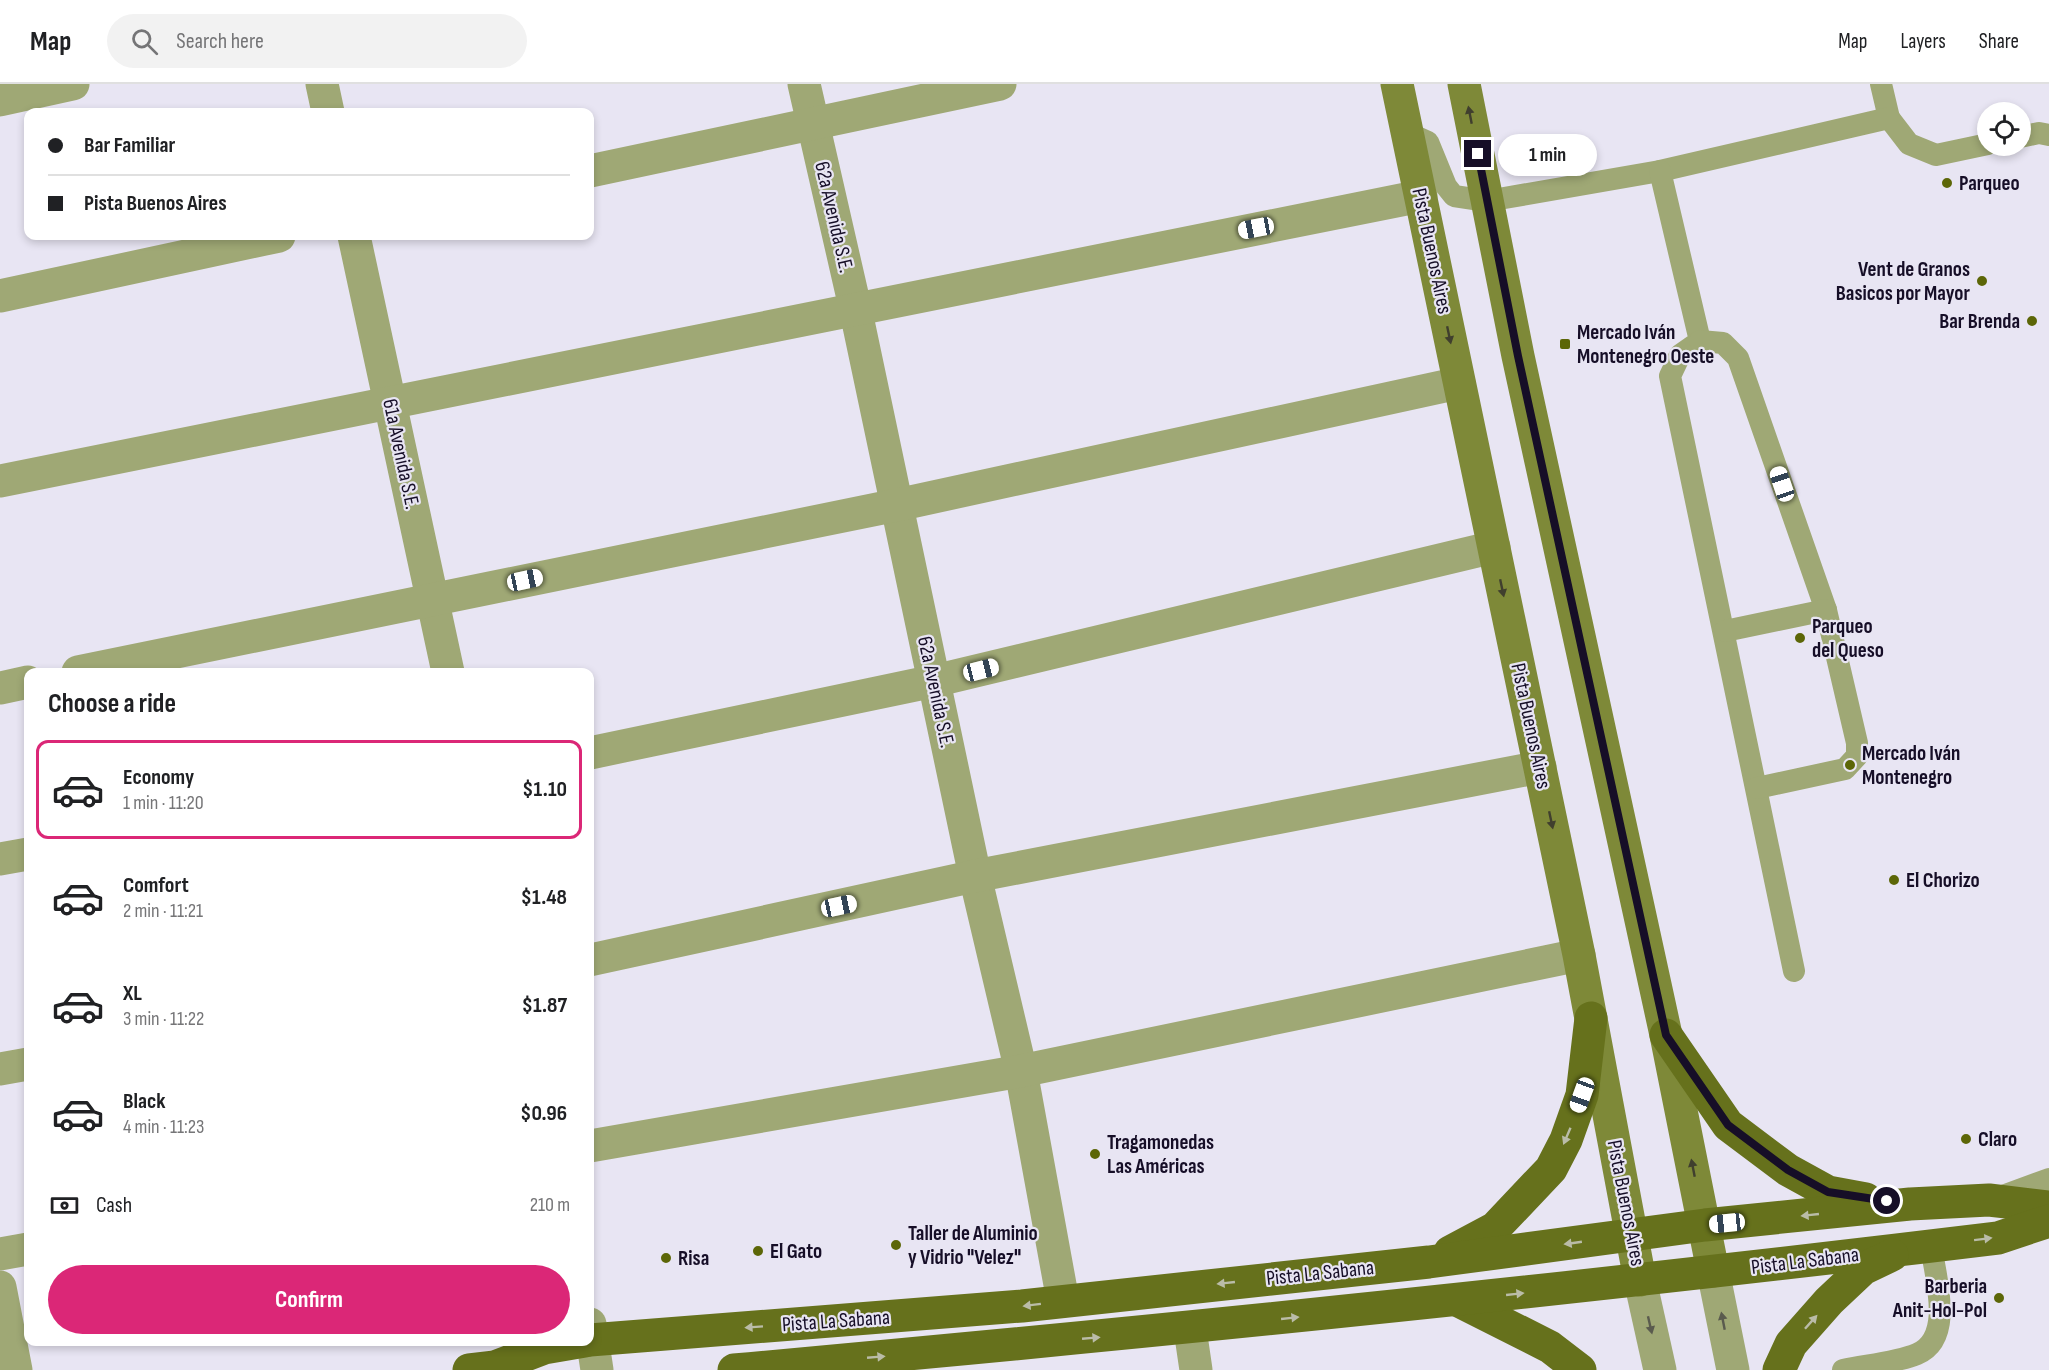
<!DOCTYPE html>
<meta charset="utf-8">
<style>
:root{--surface:#fff;--page:#f2f2f2;--text:#202124;--muted:#757577;--line:#e0e0e0;--accent:#db2777}
body{margin:0;font-family:"Sofia Sans Condensed",sans-serif;background:var(--page);color:var(--text);height:100vh;display:flex;flex-direction:column;font-size:22px;white-space:nowrap}
*{box-sizing:border-box;margin:0}
p{font-size:20px;color:var(--muted)}
.icon{flex:none;width:33px;height:33px;fill:none;stroke:currentColor;stroke-width:2;stroke-linecap:round;stroke-linejoin:round}
.map{position:relative;flex:1;overflow:hidden}
.side{position:absolute;left:24px;top:584px;width:570px;height:678px;display:flex;flex-direction:column;background:var(--surface);border-radius:12px;box-shadow:0 3px 9px #0003}
.side>*{flex:none}
.guide{position:absolute;left:24px;top:24px;width:570px;height:132px;border-radius:12px;box-shadow:0 3px 9px #0003;display:grid;align-content:center;height:132px;padding:0 24px;background:var(--surface)}
.tools{position:absolute;left:1977px;top:18px;display:grid;gap:12px}
.tools a{display:grid;place-items:center;width:54px;height:54px;border-radius:50%;background:var(--surface);box-shadow:0 3px 9px #0003;font-size:30px}
.end{position:absolute;width:27px;height:27px;margin:-14px;border:8px solid #160e27;background:#fff;box-shadow:0 0 0 3px #fff}
.from{border-radius:50%}
.bubble{position:absolute;height:42px;border-radius:21px;background:var(--surface);box-shadow:0 3px 9px #0003;font-size:20px;font-weight:700;line-height:42px;text-align:center}
.car{position:absolute;width:18px;height:36px;margin:-18px -9px;border-radius:8px;box-shadow:0 0 4px 2px #0007;background:linear-gradient(#fff 24%,#345 0 40%,#fff 0 76%,#345 0 86%,#fff 0)}
.guide b{display:flex;align-items:center;gap:21px;height:57px;font-size:22px}
.guide b+b{border-top:2px solid var(--line)}
.guide i{width:15px;height:15px;background:var(--text)}
ul{padding:0;list-style:none}
li{display:flex;align-items:center;gap:18px;height:99px;margin:0 12px 9px;padding:0 12px;border:3px solid transparent;border-radius:12px}
li div{flex:1}
li b{display:block;font-size:22px}
li em{font-style:normal;font-weight:700}
li.selected{border-color:var(--accent)}
li>.icon{width:54px;height:54px;stroke-width:1.5}
h2{padding:0 24px;font-size:27px;line-height:72px}
.pay{display:flex;align-items:center;gap:15px;height:66px;padding:0 24px;font-size:22px}
.pay p{margin-inline-start:auto}
.primary-button{display:flex;gap:12px;margin-top:auto;padding:12px 24px}
.primary-button a{flex:1;height:69px;border-radius:36px;background:var(--accent);color:#fff;font-size:24px;font-weight:700;line-height:69px;text-align:center}
header{display:flex;align-items:center;gap:36px;box-sizing:border-box;height:84px;padding:0 30px;background:var(--surface);border-bottom:2px solid var(--line)}
header strong{font-size:28px}
nav{display:flex;gap:33px;margin-inline-start:auto;font-size:21px}
.search{width:420px;height:54px;background:var(--page);display:flex;align-items:center;gap:15px;box-sizing:border-box;padding:0 21px;border-radius:33px;color:var(--muted);font-size:22px}
.map>svg:first-child{display:block}
.lines{fill:none;stroke-linecap:round;stroke-linejoin:round}
.service{stroke:#9fa875;stroke-width:22}
.minor{stroke:#9fa875;stroke-width:33}
.tertiary{stroke:#9fa875;stroke-width:33}
.secondary{stroke:#7e8938;stroke-width:33}
.primary{stroke:#66711c;stroke-width:33}
.oneway{fill:#403f2e}
.oneway2{fill:#babca8}
.oneway3{fill:#5a5b4e}
.route{stroke:#160e27;stroke-width:8}
.poi-dot{fill:#5c6607;stroke:#e8e5f3;stroke-width:2}
.labels{text-anchor:middle;dominant-baseline:central;stroke-width:4.5;stroke-linejoin:round;paint-order:stroke}
.poi-label{font-size:21px;font-weight:bold;fill:#160e27;stroke:#e8e5f3;text-anchor:start}
.street-label{font-size:21px;fill:#160e27;stroke:#e8e5f3}
</style>
<header>
<strong>Map</strong>
<div class="search"><svg class="icon" aria-label="search" viewBox="0 0 24 24"><circle cx="10" cy="10" r="6"/><path d="M15 15l6 6"/></svg>Search here</div>
<nav><a>Map</a><a>Layers</a><a>Share</a></nav>
</header>
<div class="map">
<svg width="2049" height="1286" viewBox="0 0 2049 1286">
<rect width="100%" height="100%" fill="#e8e5f3"/>
<g class="lines">
<g class="service">
<polyline points="1881,0 1889,34"/>
<polyline points="1408,49 1428,58 1446,102 1454,112 1487,117 1660,87 1889,34 1909,60 1936,71 1988,60"/>
<polyline points="2020,53 2039,49 2049,51"/>
<polyline points="1660,87 1700,257 1680,271 1670,292 1794,887"/>
<polyline points="1700,257 1723,259 1738,274 1826,526 1857,659 1857,672 1845,685 1757,704"/>
<polyline points="1725,547 1826,526"/>
<polyline points="1997,1114 2049,1095"/>
<path d="M1843 1286C1866 1281 1895 1279 1917 1270 1955 1254 1935 1192 1931 1162"/>
</g>
<g class="minor">
<polyline points="322,0 328,28"/>
<polyline points="804,0 855,223 975,792 1021,987 1063,1217"/>
<polyline points="0,16 73,0"/>
<polyline points="590,87 1000,0"/>
<polyline points="354,152 448,588"/>
<polyline points="0,212 279,152"/>
<polyline points="0,397 1421,112"/>
<polyline points="78,588 897,421 1459,299"/>
<polyline points="0,604 28,598"/>
<polyline points="590,669 934,597 1494,463"/>
<polyline points="0,775 28,770"/>
<polyline points="590,876 975,792 1540,683"/>
<polyline points="0,985 28,980"/>
<polyline points="590,1062 1021,987 1579,871"/>
<polyline points="0,1170 28,1165"/>
<polyline points="0,1203 16,1286"/>
<polyline points="590,1240 597,1286"/>
<polyline points="1190,1245 1196,1286"/>
</g>
<g class="tertiary">
<polyline points="1713,1187 1733,1286"/>
<polyline points="1640,1196 1660,1286"/>
</g>
<g class="secondary">
<polyline points="1397,0 1579,871 1640,1196"/>
<polyline points="1464,0 1518,272 1666,951 1713,1187"/>
</g>
<g class="primary">
<polyline points="1666,951 1728,1041 1788,1086 1828,1108 1866,1115"/>
<polyline points="1450,1168 1495,1144 1551,1085 1566,1056 1582,1011 1591,934"/>
<polyline points="1457,1216 1550,1263 1580,1286"/>
<polyline points="590,1256 1022,1222 1429,1178 1705,1141 1910,1120 1989,1116 2049,1123"/>
<polyline points="469,1286 495,1283 544,1264 585,1257"/>
<path d="M734 1286C1156 1248 1577 1205 1998 1154L2049 1137"/>
<polyline points="1779,1286 1791,1260 1829,1217 1863,1185 1892,1171"/>
</g>
</g>
<defs><path id="oneway-solid" d="M-6-.8H1V-3.2L6.5 0L1 3.2V.8H-6Z" transform="scale(1.5)"/></defs>
<g class="oneway">
<use href="#oneway-solid" transform="translate(1470 31) rotate(-101)"/>
<use href="#oneway-solid" transform="translate(1449 251) rotate(78)"/>
<use href="#oneway-solid" transform="translate(1502 504) rotate(78)"/>
<use href="#oneway-solid" transform="translate(1551 736) rotate(78)"/>
<use href="#oneway-solid" transform="translate(1693 1084) rotate(-101)"/>
</g>
<g class="oneway2">
<use href="#oneway-solid" transform="translate(1567 1052) rotate(113)"/>
<use href="#oneway-solid" transform="translate(1810 1131) rotate(174)"/>
<use href="#oneway-solid" transform="translate(1983 1155) rotate(-7)"/>
<use href="#oneway-solid" transform="translate(1573 1159) rotate(172)"/>
<use href="#oneway-solid" transform="translate(1226 1199) rotate(174)"/>
<use href="#oneway-solid" transform="translate(1515 1210) rotate(-6)"/>
<use href="#oneway-solid" transform="translate(1032 1221) rotate(173)"/>
<use href="#oneway-solid" transform="translate(1290 1234) rotate(-6)"/>
<use href="#oneway-solid" transform="translate(1811 1238) rotate(-48)"/>
<use href="#oneway-solid" transform="translate(754 1243) rotate(176)"/>
<use href="#oneway-solid" transform="translate(1091 1254) rotate(-5)"/>
<use href="#oneway-solid" transform="translate(876 1273) rotate(-5)"/>
</g>
<g class="oneway3">
<use href="#oneway-solid" transform="translate(1723 1237) rotate(-101)"/>
<use href="#oneway-solid" transform="translate(1650 1241) rotate(77)"/>
</g>
<g class="lines">
<polyline class="route" points="1478,70 1518,272 1666,951 1728,1041 1788,1086 1828,1108 1887,1117"/>
</g>
<g class="poi-dot">
<circle cx="1947" cy="99" r="6"/>
<circle cx="1982" cy="197" r="6"/>
<circle cx="2032" cy="237" r="6"/>
<rect x="1559" y="254" width="12" height="12" rx="3"/>
<circle cx="1800" cy="554" r="6"/>
<circle cx="1850" cy="681" r="6"/>
<circle cx="1894" cy="796" r="6"/>
<circle cx="1966" cy="1055" r="6"/>
<circle cx="1095" cy="1070" r="6"/>
<circle cx="896" cy="1161" r="6"/>
<circle cx="758" cy="1167" r="6"/>
<circle cx="666" cy="1174" r="6"/>
<circle cx="1999" cy="1214" r="6"/>
</g>
<g class="labels">
<g class="poi-label">
<text x="1959" y="99">Parqueo</text>
<text x="1970" y="185" text-anchor="end">Vent de Granos<tspan x="1970" dy="24">Basicos por Mayor</tspan></text>
<text x="2020" y="237" text-anchor="end">Bar Brenda</text>
<text x="1577" y="248">Mercado Iván<tspan x="1577" dy="24">Montenegro Oeste</tspan></text>
<text x="1812" y="542">Parqueo<tspan x="1812" dy="24">del Queso</tspan></text>
<text x="1862" y="669">Mercado Iván<tspan x="1862" dy="24">Montenegro</tspan></text>
<text x="1906" y="796">El Chorizo</text>
<text x="1978" y="1055">Claro</text>
<text x="1107" y="1058">Tragamonedas<tspan x="1107" dy="24">Las Américas</tspan></text>
<text x="908" y="1149">Taller de Aluminio<tspan x="908" dy="24">y Vidrio "Velez"</tspan></text>
<text x="770" y="1167">El Gato</text>
<text x="678" y="1174">Risa</text>
<text x="1987" y="1202" text-anchor="end">Barberia<tspan x="1987" dy="24">Anit-Hol-Pol</tspan></text>
</g>
<g class="street-label">
<text transform="translate(834 133) rotate(77)">62a Avenida S.E.</text>
<text transform="translate(1432 167) rotate(78)">Pista Buenos Aires</text>
<text transform="translate(401 370) rotate(78)">61a Avenida S.E.</text>
<text transform="translate(936 608) rotate(78)">62a Avenida S.E.</text>
<text transform="translate(1531 642) rotate(78)">Pista Buenos Aires</text>
<text transform="translate(1626 1119) rotate(79)">Pista Buenos Aires</text>
<text transform="translate(1805 1177) rotate(-7)">Pista La Sabana</text>
<text transform="translate(1320 1189) rotate(-6)">Pista La Sabana</text>
<text transform="translate(836 1237) rotate(-4)">Pista La Sabana</text>
</g>
</g>
</svg>
<div class="tools">
<a><svg class="icon" aria-label="locate" viewBox="0 0 24 24"><circle cx="12" cy="12" r="6"/><path d="M12 2v4M12 18v4M2 12h4M18 12h4"/></svg></a>
</div>
<i class="end from" style="left:1887px;top:1117px"></i>
<i class="end" style="left:1478px;top:70px"></i>
<div class="bubble" style="left:1498px;top:50px;width:99px">1 min</div>
<i class="car" style="left:1256px;top:144px;rotate:259deg"></i>
<i class="car" style="left:1782px;top:400px;rotate:341deg"></i>
<i class="car" style="left:525px;top:496px;rotate:78deg"></i>
<i class="car" style="left:981px;top:586px;rotate:76deg"></i>
<i class="car" style="left:839px;top:822px;rotate:78deg"></i>
<i class="car" style="left:1582px;top:1011px;rotate:200deg"></i>
<i class="car" style="left:1727px;top:1139px;rotate:264deg"></i>
<div class="guide">
<b><i class="from"></i>Bar Familiar</b>
<b><i></i>Pista Buenos Aires</b>
</div>
<section class="side">
<h2>Choose a ride</h2>
<ul>
<li class="selected"><svg class="icon" aria-label="car" viewBox="0 0 24 24"><path d="M5 17H2v-5l4-1 3-4h7l3 4 3 1v5h-3M9 17h6M6 11h13"/><circle cx="7" cy="17" r="2"/><circle cx="17" cy="17" r="2"/></svg><div><b>Economy</b><p>1 min · 11:20</p></div><em>$1.10</em></li>
<li><svg class="icon" aria-label="car" viewBox="0 0 24 24"><path d="M5 17H2v-5l4-1 3-4h7l3 4 3 1v5h-3M9 17h6M6 11h13"/><circle cx="7" cy="17" r="2"/><circle cx="17" cy="17" r="2"/></svg><div><b>Comfort</b><p>2 min · 11:21</p></div><em>$1.48</em></li>
<li><svg class="icon" aria-label="car" viewBox="0 0 24 24"><path d="M5 17H2v-5l4-1 3-4h7l3 4 3 1v5h-3M9 17h6M6 11h13"/><circle cx="7" cy="17" r="2"/><circle cx="17" cy="17" r="2"/></svg><div><b>XL</b><p>3 min · 11:22</p></div><em>$1.87</em></li>
<li><svg class="icon" aria-label="car" viewBox="0 0 24 24"><path d="M5 17H2v-5l4-1 3-4h7l3 4 3 1v5h-3M9 17h6M6 11h13"/><circle cx="7" cy="17" r="2"/><circle cx="17" cy="17" r="2"/></svg><div><b>Black</b><p>4 min · 11:23</p></div><em>$0.96</em></li>
</ul>
<div class="pay"><svg class="icon" aria-label="cash" viewBox="0 0 24 24"><path d="M3 7h18v10H3z"/><circle cx="12" cy="12" r="2"/></svg>Cash<p>210 m</p></div>
<div class="primary-button"><a>Confirm</a></div>
</section>
</div>
